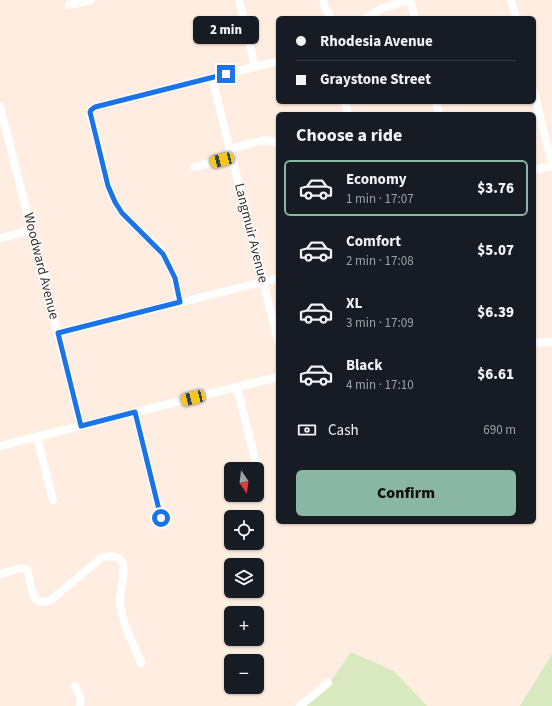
<!DOCTYPE html>
<meta charset="utf-8">
<style>
:root{--surface:#171b24;--page:#20242c;--text:#f1f3f6;--muted:#9ea1a6;--line:#363941;--accent:#8ab6a4}
body{margin:0;font-family:"Source Sans 3",sans-serif;background:var(--page);color:var(--text);height:100vh;display:flex;flex-direction:column;font-size:15px;white-space:nowrap}
*{box-sizing:border-box;margin:0}
p{font-size:13px;color:var(--muted)}
.icon{flex:none;width:22px;height:22px;fill:none;stroke:currentColor;stroke-width:2;stroke-linecap:round;stroke-linejoin:round}
.map{position:relative;flex:1;overflow:hidden}
.side{position:absolute;left:276px;top:112px;width:260px;height:412px;display:flex;flex-direction:column;background:var(--surface);border-radius:6px;box-shadow:0 1px 3px #0004}
.side>*{flex:none}
.banner{position:absolute;left:276px;top:16px;width:260px;height:88px;border-radius:6px;box-shadow:0 1px 3px #0004;display:grid;align-content:center;height:88px;padding:0 20px;background:var(--surface)}
.needle{width:26px;rotate:166deg}
.buttons{position:absolute;left:224px;top:462px;display:grid;gap:8px}
.buttons a{display:grid;place-items:center;width:40px;height:40px;border-radius:6px;background:var(--surface);box-shadow:0 1px 3px #0004;font-size:20px}
.end{position:absolute;width:18px;height:18px;margin:-9px;border:5px solid #1a73e8;background:#fff;box-shadow:0 0 0 2px #fff}
.from{border-radius:50%}
.bubble{position:absolute;height:28px;border-radius:6px;background:var(--surface);box-shadow:0 1px 3px #0004;font-size:13px;font-weight:800;line-height:28px;text-align:center}
.car{position:absolute;width:12px;height:24px;margin:-12px -6px;border-radius:5px;box-shadow:0 0 3px 1px #0007;background:linear-gradient(#f5c518 24%,#345 0 40%,#f5c518 0 76%,#345 0 86%,#f5c518 0)}
.banner b{display:flex;align-items:center;gap:14px;height:38px;font-size:15px}
.banner b+b{border-top:1px solid var(--line)}
.banner i{width:10px;height:10px;background:var(--text)}
ul{padding:0;list-style:none}
li{display:flex;align-items:center;gap:12px;height:56px;margin:0 8px 6px;padding:0 12px;border:2px solid transparent;border-radius:6px}
li div{flex:1}
li b{display:block;font-size:15px}
li em{font-style:normal;font-weight:800}
li.current{border-color:var(--accent)}
li>.icon{width:36px;height:36px;stroke-width:1.5}
h2{padding:0 20px;font-size:18px;line-height:48px}
.pay{display:flex;align-items:center;gap:10px;height:44px;padding:0 20px;font-size:15px}
.pay p{margin-inline-start:auto}
.primary-button{display:flex;gap:8px;margin-top:auto;padding:8px 20px}
.primary-button a{flex:1;height:46px;border-radius:6px;background:var(--accent);color:#111;font-size:16px;font-weight:800;line-height:46px;text-align:center}
.map>svg:first-child{display:block}
.green{fill:#d8e9c0}
.lines{fill:none;stroke-linecap:round;stroke-linejoin:round}
.minor{stroke:#fff;stroke-width:8}
.route{stroke:#1a73e8;stroke-width:5}
.labels{text-anchor:middle;dominant-baseline:central;stroke-width:3;stroke-linejoin:round;paint-order:stroke}
.street-label{font-size:14px;fill:#37312c;stroke:#fff}
</style>
<div class="map">
<svg width="552" height="706" viewBox="0 0 552 706">
<rect width="100%" height="100%" fill="#ffede1"/>
<g class="green">
<polygon points="351,652 394,671 427,706 300,706 331,681"/>
<polygon points="552,654 552,706 520,706"/>
</g>
<g class="lines">
<g class="minor">
<polyline points="239,0 255,67"/>
<polyline points="323,0 325,7 331,18"/>
<polyline points="410,0 415,18"/>
<polyline points="511,0 516,18"/>
<polyline points="69,5 91,0"/>
<polyline points="366,18 383,8 408,0"/>
<polyline points="212,78 278,341"/>
<polyline points="534,92 552,164"/>
<polyline points="345,102 348,114"/>
<polyline points="436,102 439,114"/>
<polyline points="0,106 81,426"/>
<polyline points="229,149 265,140 275,142"/>
<polyline points="194,167 231,158"/>
<polyline points="534,170 552,166"/>
<polyline points="0,238 32,230"/>
<path d="M180 302C176 282 172 262 157 246 143 232 124 220 115 202 101 175 101 143 90 116L91 110 95 107 278 61"/>
<polyline points="58,333 278,278"/>
<polyline points="534,343 552,342"/>
<polyline points="237,387 258,471"/>
<polyline points="135,412 161,518"/>
<polyline points="37,437 53,500"/>
<polyline points="0,446 278,377"/>
<path d="M0 574 22 568 27 570C33 583 28 609 51 600L101 558C107 557 116 554 121 560 127 568 120 591 120 600 120 619 134 645 141 663"/>
<polyline points="75,686 81,699 80,706"/>
<polyline points="300,706 328,683"/>
</g>
</g>
<g class="lines">
<polyline class="route" points="161,518 135,412 81,426 58,333 180,302 175,278 163,254 122,213 115,202 108,186 90,112 91,110 95,107 226,74"/>
</g>
<g class="labels">
<g class="street-label">
<text transform="translate(251 233) rotate(76)">Langmuir Avenue</text>
<text transform="translate(41 266) rotate(76)">Woodward Avenue</text>
</g>
</g>
</svg>
<div class="buttons">
<a><svg class="needle" viewBox="-14 -14 28 28"><path d="M0-13l5 13h-10z" fill="#e53935"/><path d="M0 13l5-13h-10z" fill="#9ea1a6"/></svg></a>
<a><svg class="icon" aria-label="locate" viewBox="0 0 24 24"><circle cx="12" cy="12" r="6"/><path d="M12 2v4M12 18v4M2 12h4M18 12h4"/></svg></a>
<a><svg class="icon" aria-label="layers" viewBox="0 0 24 24"><path d="M12 4l9 5-9 5-9-5zM3 14l9 5 9-5"/></svg></a>
<a>+</a>
<a>−</a>
</div>
<i class="end from" style="left:161px;top:518px"></i>
<i class="end" style="left:226px;top:74px"></i>
<div class="bubble" style="left:193px;top:16px;width:66px">2 min</div>
<i class="car" style="left:222px;top:160px;rotate:256deg"></i>
<i class="car" style="left:193px;top:398px;rotate:256deg"></i>
<div class="banner">
<b><i class="from"></i>Rhodesia Avenue</b>
<b><i></i>Graystone Street</b>
</div>
<section class="side">
<h2>Choose a ride</h2>
<ul>
<li class="current"><svg class="icon" aria-label="car" viewBox="0 0 24 24"><path d="M5 17H2v-5l4-1 3-4h7l3 4 3 1v5h-3M9 17h6M6 11h13"/><circle cx="7" cy="17" r="2"/><circle cx="17" cy="17" r="2"/></svg><div><b>Economy</b><p>1 min · 17:07</p></div><em>$3.76</em></li>
<li><svg class="icon" aria-label="car" viewBox="0 0 24 24"><path d="M5 17H2v-5l4-1 3-4h7l3 4 3 1v5h-3M9 17h6M6 11h13"/><circle cx="7" cy="17" r="2"/><circle cx="17" cy="17" r="2"/></svg><div><b>Comfort</b><p>2 min · 17:08</p></div><em>$5.07</em></li>
<li><svg class="icon" aria-label="car" viewBox="0 0 24 24"><path d="M5 17H2v-5l4-1 3-4h7l3 4 3 1v5h-3M9 17h6M6 11h13"/><circle cx="7" cy="17" r="2"/><circle cx="17" cy="17" r="2"/></svg><div><b>XL</b><p>3 min · 17:09</p></div><em>$6.39</em></li>
<li><svg class="icon" aria-label="car" viewBox="0 0 24 24"><path d="M5 17H2v-5l4-1 3-4h7l3 4 3 1v5h-3M9 17h6M6 11h13"/><circle cx="7" cy="17" r="2"/><circle cx="17" cy="17" r="2"/></svg><div><b>Black</b><p>4 min · 17:10</p></div><em>$6.61</em></li>
</ul>
<div class="pay"><svg class="icon" aria-label="cash" viewBox="0 0 24 24"><path d="M3 7h18v10H3z"/><circle cx="12" cy="12" r="2"/></svg>Cash<p>690 m</p></div>
<div class="primary-button"><a>Confirm</a></div>
</section>
</div>
